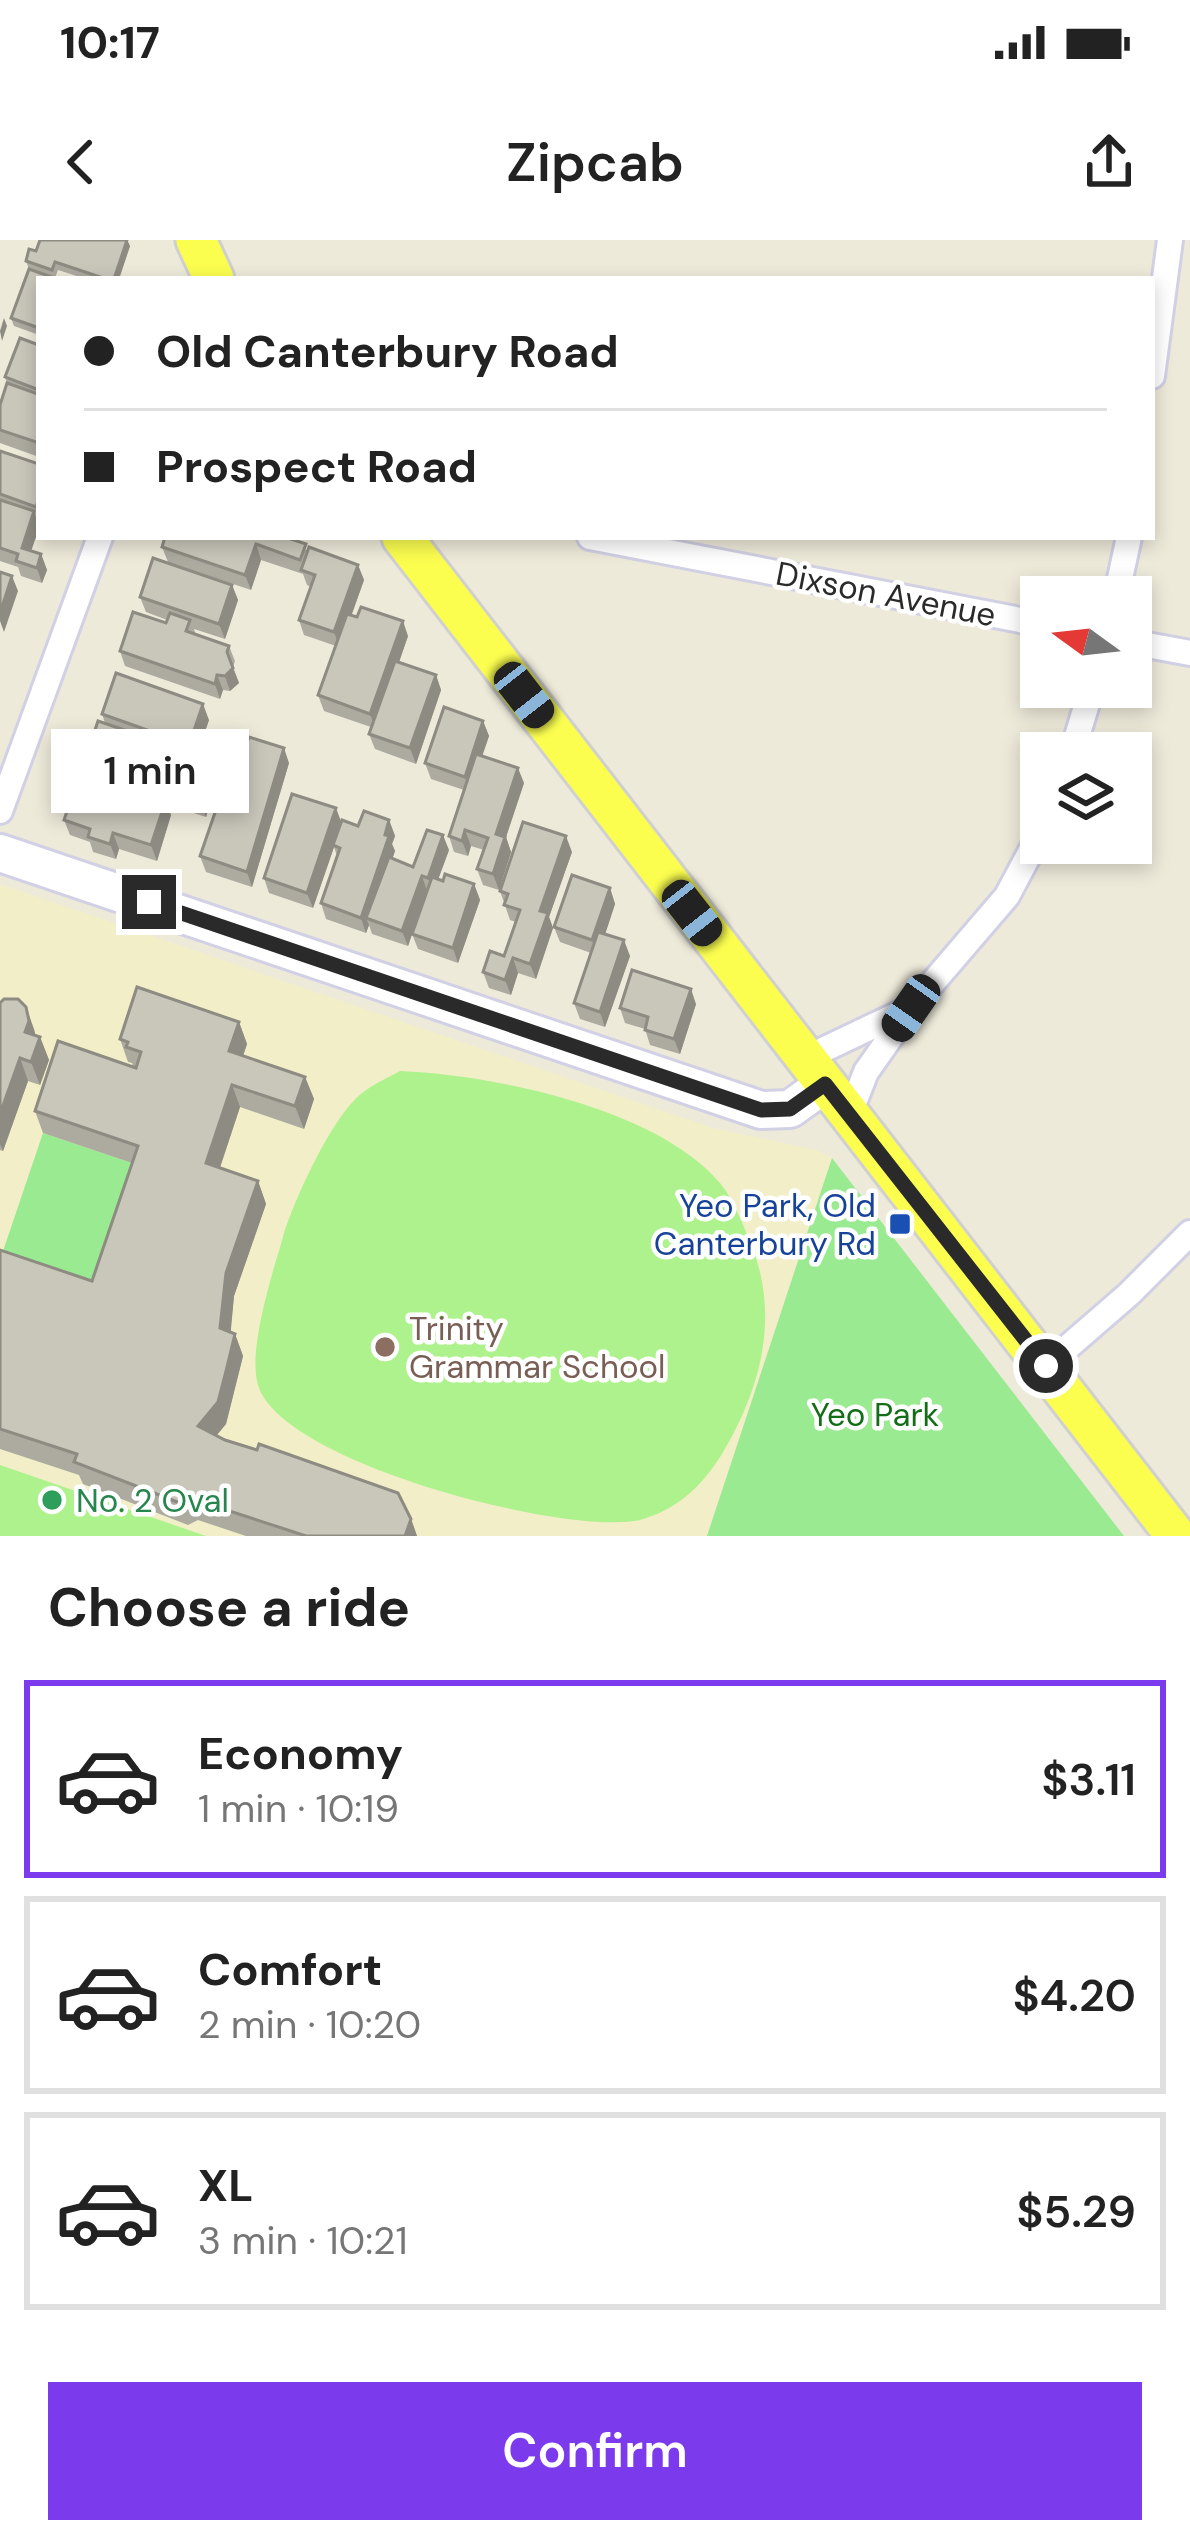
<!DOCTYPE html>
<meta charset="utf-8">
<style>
:root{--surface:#fff;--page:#f6f6f6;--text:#222;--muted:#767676;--line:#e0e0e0;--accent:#7c3aed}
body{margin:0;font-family:"DM Sans",sans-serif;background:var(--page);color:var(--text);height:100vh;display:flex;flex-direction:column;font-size:45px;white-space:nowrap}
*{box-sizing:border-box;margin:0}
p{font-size:39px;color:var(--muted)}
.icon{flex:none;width:66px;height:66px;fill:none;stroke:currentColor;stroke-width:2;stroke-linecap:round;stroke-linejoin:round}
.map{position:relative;height:1296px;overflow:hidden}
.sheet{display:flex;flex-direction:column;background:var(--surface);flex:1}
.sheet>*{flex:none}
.guide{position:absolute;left:36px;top:36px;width:1119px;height:264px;border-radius:0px;box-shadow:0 6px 18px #0003;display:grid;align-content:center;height:264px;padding:0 48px;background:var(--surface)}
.needle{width:78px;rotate:285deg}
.fabs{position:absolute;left:1020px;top:336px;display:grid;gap:24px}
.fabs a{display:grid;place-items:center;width:132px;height:132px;border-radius:0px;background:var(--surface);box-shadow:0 6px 18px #0003;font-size:60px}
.end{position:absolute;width:54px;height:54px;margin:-27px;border:15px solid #2a2a2a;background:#fff;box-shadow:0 0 0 6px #fff}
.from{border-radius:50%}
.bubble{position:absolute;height:84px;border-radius:0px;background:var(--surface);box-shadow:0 6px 18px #0003;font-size:39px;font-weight:600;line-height:84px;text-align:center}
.car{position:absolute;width:36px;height:72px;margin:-36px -18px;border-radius:15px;box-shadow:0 0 9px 3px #0007;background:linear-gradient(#222 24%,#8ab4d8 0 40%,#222 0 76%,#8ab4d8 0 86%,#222 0)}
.guide b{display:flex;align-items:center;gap:42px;height:114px;font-size:45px}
.guide b+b{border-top:3px solid var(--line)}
.guide i{width:30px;height:30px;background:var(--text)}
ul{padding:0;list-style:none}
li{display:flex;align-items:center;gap:36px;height:198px;margin:0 24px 18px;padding:0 24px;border:6px solid var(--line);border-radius:0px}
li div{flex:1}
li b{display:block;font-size:45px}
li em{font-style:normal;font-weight:600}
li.selected{border-color:var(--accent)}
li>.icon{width:108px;height:108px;stroke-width:1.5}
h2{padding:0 48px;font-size:54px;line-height:144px}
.button{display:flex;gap:24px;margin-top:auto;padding:24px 48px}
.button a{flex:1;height:138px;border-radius:0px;background:var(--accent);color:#fff;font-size:48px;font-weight:600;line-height:138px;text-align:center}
.status{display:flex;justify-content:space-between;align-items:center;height:84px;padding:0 60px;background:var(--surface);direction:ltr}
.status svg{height:33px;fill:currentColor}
header{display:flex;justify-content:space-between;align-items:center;height:156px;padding:0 48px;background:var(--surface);font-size:54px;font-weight:600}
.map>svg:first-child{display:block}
.education{fill:#f1eec8}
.green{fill:#9aea91}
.pitch{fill:#adf28c}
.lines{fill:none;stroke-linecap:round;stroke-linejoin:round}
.street-casing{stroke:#d1d0e4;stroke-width:30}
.secondary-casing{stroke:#d1d0e4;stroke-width:42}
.primary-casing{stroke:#d0d0d0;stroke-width:45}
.street{stroke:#fff;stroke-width:24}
.secondary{stroke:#fff;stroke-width:36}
.primary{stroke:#fbfe4f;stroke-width:39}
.wall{fill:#adaaa0}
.shaded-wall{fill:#8d8b82}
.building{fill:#c9c6ba;stroke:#8d8b82;stroke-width:3}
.route{stroke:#2a2a2a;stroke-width:15}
.transit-dot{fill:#1a4fb4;stroke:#fff;stroke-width:4.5}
.education-dot{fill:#8d6e63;stroke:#fff;stroke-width:4.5}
.leisure-dot{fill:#2e9e5b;stroke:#fff;stroke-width:4.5}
.labels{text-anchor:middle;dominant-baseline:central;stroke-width:9;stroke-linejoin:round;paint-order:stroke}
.street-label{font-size:33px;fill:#2a2a2a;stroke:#fff}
.transit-label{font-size:33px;fill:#164399;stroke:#fff;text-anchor:end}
.education-label{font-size:33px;fill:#785e54;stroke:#fff;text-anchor:start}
.park-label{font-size:33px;fill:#136e17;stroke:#fff}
.leisure-label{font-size:33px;fill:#27864d;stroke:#fff;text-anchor:start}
</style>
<div class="status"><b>10:17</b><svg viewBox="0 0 49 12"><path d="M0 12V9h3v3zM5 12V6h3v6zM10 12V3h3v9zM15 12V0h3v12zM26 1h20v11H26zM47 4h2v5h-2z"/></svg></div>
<header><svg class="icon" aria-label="back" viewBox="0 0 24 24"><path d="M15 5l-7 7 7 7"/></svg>Zipcab<svg class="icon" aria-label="share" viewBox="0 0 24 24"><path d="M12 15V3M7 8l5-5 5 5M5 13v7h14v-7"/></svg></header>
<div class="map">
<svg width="1190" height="1296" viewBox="0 0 1190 1296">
<rect width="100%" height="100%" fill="#eeeada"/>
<polygon class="education" points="0,644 713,888 816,910 832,918 707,1296 0,1296"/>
<g class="green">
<polygon points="43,893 147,928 100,1064 0,1020"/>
<polygon points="832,918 1124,1296 707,1296"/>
</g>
<g class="pitch">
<path d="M400 831C493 835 657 868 720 943 734 960 744 987 752 1007 780 1078 760 1151 722 1214 701 1247 678 1269 640 1280 566 1296 287 1224 259 1148 246 1113 273 1032 283 997 294 960 332 877 361 854 372 845 387 838 400 831Z"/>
<polygon points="0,1225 206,1296 0,1296"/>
</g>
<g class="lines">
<g class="street-casing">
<g id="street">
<polyline points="1152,136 1170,0"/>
<polyline points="590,297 1041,384"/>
<polyline points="1116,357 1129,297"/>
<polyline points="1131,402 1190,413"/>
<polyline points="1072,513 1092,447"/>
<polyline points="0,571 100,297"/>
<polyline points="804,819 909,769"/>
<polyline points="850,873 866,832 911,768 1007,656 1041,592"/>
<polyline points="1046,1126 1129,1054 1190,993"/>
</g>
</g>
<g class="secondary-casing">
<polyline id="secondary" points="0,613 761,870 790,869 825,844"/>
</g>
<g class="primary-casing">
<g id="primary">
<polyline points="196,0 214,39"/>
<polyline points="402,297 1176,1296"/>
</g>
</g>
<use href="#street" class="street"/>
<use href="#secondary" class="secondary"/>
<use href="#primary" class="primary"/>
</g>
<g class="wall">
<polygon points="127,0 130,6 119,39 86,39 58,30 55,38 39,39 39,95 14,86 11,78 29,29 26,21 36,11"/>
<polygon points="39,105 39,217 0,203 0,165 7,143 5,137"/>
<polygon points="0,211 39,224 39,288 31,311 41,314 47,330 42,343 21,336 18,327 0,321"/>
<polygon points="165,297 308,310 358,325 364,340 351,375 408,396 399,422 436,435 441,450 416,524 375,509 369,494 371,487 324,471 318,455 336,406 304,395 299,380 311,347 307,345 303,334 261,320 251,350 168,322 162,307"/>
<polygon points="232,345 238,360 225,399 194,389 196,395 229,406 235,421 233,427 239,443 230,451 223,450 220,459 125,426 120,411 166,383 167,380 146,372 140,357"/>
<polygon points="102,474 209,480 195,520 182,516 185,524 180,539 205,548 210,563 206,577 169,565 167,558 91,532 86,517 105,483"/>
<polygon points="483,481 489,496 482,516 524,543 506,597 511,612 499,650 483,645 477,629 484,610 471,606 468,616 454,612 449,596 464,550 431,539 425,523"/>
<polygon points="289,523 252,647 206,632 200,616 231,568 228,559"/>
<polygon points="171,575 157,621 119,609 116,619 93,612 90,602 70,595 64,580"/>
<polygon points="389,580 395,596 392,604 395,611 392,619 413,627 449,610 438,640 474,644 480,660 458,723 418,709 412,694 408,706 372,694 369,685 366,693 326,679 321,663 337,616 334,607 313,668 269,653 264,638 341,582 358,586"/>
<polygon points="572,612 549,677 553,688 536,739 518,733 511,755 489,748 483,732 504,716 516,682 510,680 500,651"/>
<polygon points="610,648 615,664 605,694 630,716 605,787 580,779 574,763 591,713 560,702 554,687"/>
<polygon points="0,763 34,789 35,795 40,797 49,820 40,845 28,841 3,911 0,910"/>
<polygon points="696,764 680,814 650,805 645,789 625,783 620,768"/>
<polygon points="239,782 247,804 243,816 305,837 314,859 304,889 240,867 220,928 258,941 266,964 234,1056 230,1092 235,1094 243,1116 226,1184 216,1196 411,1279 417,1296 246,1296 198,1280 188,1285 83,1244 79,1235 0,1209 0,1010 92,1041 132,923 43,893 35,871 133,827 132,823 128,822 120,799"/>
</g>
<g class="shaded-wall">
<polygon points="127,0 130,6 119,39 114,39"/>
<polygon points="4,78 7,86 2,101 0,91"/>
<polygon points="34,271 39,288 27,323 22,308"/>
<polygon points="256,304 261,320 251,350 245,335"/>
<polygon points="41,314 47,330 42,343 37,328"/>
<polygon points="358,325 364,340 340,408 334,392"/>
<polygon points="12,336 18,351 4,392 0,381 0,373"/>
<polygon points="232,345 238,360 225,399 219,384"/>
<polygon points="403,381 408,396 376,489 370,474"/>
<polygon points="233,428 239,443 230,451 225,436"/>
<polygon points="217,435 223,450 220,459 215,444"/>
<polygon points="436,435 441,450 416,524 410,508"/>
<polygon points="203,464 209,480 195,520 189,505"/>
<polygon points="483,481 489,496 470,552 465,537"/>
<polygon points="284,508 289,523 252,647 247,632"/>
<polygon points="180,509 185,524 176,551 170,536"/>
<polygon points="518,528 524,543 506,597 511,612 499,650 493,634 496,594"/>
<polygon points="205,548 210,563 206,577 200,562"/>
<polygon points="166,560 171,575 157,621 151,605"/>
<polygon points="336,568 342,584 313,668 307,653"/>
<polygon points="389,580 395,596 392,604 395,611 371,680 366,678 369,685 366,693 361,678"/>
<polygon points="465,590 471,606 468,616 462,601"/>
<polygon points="113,593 119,609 116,619 110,604"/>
<polygon points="443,595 449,610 433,653 428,638"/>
<polygon points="566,596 572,612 549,677 553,688 536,739 530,724 540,671"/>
<polygon points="422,636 427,651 408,706 402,691"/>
<polygon points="474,644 480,660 458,723 453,708"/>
<polygon points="610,648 615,664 598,716 592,700"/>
<polygon points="624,700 630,716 605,787 600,772"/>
<polygon points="513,718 518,733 511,755 505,740"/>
<polygon points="691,749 696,764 680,814 674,799"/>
<polygon points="26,767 34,789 37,803 25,792"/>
<polygon points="239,782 247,804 237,833 229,811"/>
<polygon points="40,797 49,820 40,845 31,822"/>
<polygon points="20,818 28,841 3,911 0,904 0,874"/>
<polygon points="305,837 314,859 304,889 295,866"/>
<polygon points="232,845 240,867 214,945 206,923"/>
<polygon points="258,941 266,964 234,1056 229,1111 220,1088 226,1033"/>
<polygon points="235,1094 243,1116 226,1184 206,1208 198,1186"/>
<polygon points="411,1279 417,1296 405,1296"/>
</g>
<g class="building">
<polygon points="40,0 127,0 114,39 106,39 55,22 52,30 26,21 29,9 36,11"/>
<polygon points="29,29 57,39 39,39 39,88 11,78"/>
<polygon points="20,98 39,105 39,150 5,137"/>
<polygon points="7,143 38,154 39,203 0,190 0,165"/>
<polygon points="0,211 39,224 39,258 36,267 0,254"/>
<polygon points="0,260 34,271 22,308 41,314 37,328 16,321 18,314 0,308"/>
<polygon points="165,297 285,297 306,304 300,320 256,304 245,335 162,307"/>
<polygon points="309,307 358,325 334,392 299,380 315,335 301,330"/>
<polygon points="153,318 232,345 219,384 140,357"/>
<polygon points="0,332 12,336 0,373"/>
<polygon points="361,367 403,381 370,474 318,455 347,374 357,377"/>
<polygon points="133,372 166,383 170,373 190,380 186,391 229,406 227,412 233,428 225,436 217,435 215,444 120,411"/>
<polygon points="395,421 436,435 410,508 369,494"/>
<polygon points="116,433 203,464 189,505 102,474"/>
<polygon points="444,467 483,481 465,537 425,523"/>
<polygon points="98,481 180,509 170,536 205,548 200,562 164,549 165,543 86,517"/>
<polygon points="249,497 284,508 247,632 200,616 218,564 233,569 236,562 228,559"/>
<polygon points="476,514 518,528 496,594 505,597 493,634 477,629 488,598 465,590 462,601 449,596"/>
<polygon points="80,533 166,560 151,605 113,593 110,604 88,597 90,589 64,580"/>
<polygon points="292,554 336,568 307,653 264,638"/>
<polygon points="364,571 389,580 385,595 389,596 361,678 321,663 340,608 333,605 342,580 358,586"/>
<polygon points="523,582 566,596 540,671 548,673 530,724 513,718 505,740 483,732 490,711 504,716 520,670 504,665 508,654 500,651"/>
<polygon points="427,590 443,595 428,638 422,636 402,691 366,678 389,617 413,627"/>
<polygon points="445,634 474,644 453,708 412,694 432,637 443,641"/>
<polygon points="572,635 610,648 592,700 554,687"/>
<polygon points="598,692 624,700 600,772 574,763"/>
<polygon points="632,730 691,749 674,799 645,790 648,777 620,768"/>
<polygon points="137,747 239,782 229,811 305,837 295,866 232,845 206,923 258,941 226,1033 220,1088 235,1094 225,1135 218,1162 198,1186 225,1200 257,1210 259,1204 398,1253 411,1279 405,1296 306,1296 190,1258 180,1263 74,1222 77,1214 0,1189 0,1010 92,1041 138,906 35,871 58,801 136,828 141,812 126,807 128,802 120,799"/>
<polygon points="4,759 18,759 26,767 29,781 25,792 40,797 31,822 20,818 0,874 0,763"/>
</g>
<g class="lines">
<polyline class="route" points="149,662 761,870 790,869 825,844 1046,1126"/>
</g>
<rect class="transit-dot" x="888" y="972" width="24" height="24" rx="6"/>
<circle class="education-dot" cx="385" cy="1107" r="12"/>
<circle class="leisure-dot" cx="52" cy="1260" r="12"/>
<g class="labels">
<g class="street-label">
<text transform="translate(886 354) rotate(11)">Dixson Avenue</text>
</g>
<g class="transit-label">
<text x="876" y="965">Yeo Park, Old<tspan x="876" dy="38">Canterbury Rd</tspan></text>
</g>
<g class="education-label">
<text x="409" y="1088">Trinity<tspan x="409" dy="38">Grammar School</tspan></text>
</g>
<g class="park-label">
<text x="875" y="1174">Yeo Park</text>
</g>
<g class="leisure-label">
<text x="76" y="1260">No. 2 Oval</text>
</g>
</g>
</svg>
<div class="fabs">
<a><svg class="needle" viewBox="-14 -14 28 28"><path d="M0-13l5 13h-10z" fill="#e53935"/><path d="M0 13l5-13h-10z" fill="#767676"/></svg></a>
<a><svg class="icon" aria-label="layers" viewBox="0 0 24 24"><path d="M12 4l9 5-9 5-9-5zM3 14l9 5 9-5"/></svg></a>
</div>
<i class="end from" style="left:1046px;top:1126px"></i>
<i class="end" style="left:149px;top:662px"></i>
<div class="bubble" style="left:51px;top:489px;width:198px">1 min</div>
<i class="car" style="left:524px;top:455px;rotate:142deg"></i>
<i class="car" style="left:692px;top:673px;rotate:142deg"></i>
<i class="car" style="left:911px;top:768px;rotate:215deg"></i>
<div class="guide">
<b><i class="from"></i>Old Canterbury Road</b>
<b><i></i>Prospect Road</b>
</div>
</div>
<section class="sheet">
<h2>Choose a ride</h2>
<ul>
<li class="selected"><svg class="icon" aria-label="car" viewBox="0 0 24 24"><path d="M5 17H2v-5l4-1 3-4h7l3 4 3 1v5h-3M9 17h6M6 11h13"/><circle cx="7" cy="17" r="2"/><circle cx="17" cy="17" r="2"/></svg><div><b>Economy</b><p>1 min · 10:19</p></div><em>$3.11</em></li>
<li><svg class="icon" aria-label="car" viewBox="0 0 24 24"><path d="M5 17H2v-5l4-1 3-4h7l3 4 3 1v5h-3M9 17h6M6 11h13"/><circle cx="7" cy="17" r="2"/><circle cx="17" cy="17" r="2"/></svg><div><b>Comfort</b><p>2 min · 10:20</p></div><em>$4.20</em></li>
<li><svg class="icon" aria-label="car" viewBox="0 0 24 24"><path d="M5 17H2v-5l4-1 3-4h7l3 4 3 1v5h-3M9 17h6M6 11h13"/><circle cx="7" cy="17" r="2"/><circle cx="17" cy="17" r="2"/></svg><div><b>XL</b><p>3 min · 10:21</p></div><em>$5.29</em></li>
</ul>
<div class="button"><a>Confirm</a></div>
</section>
